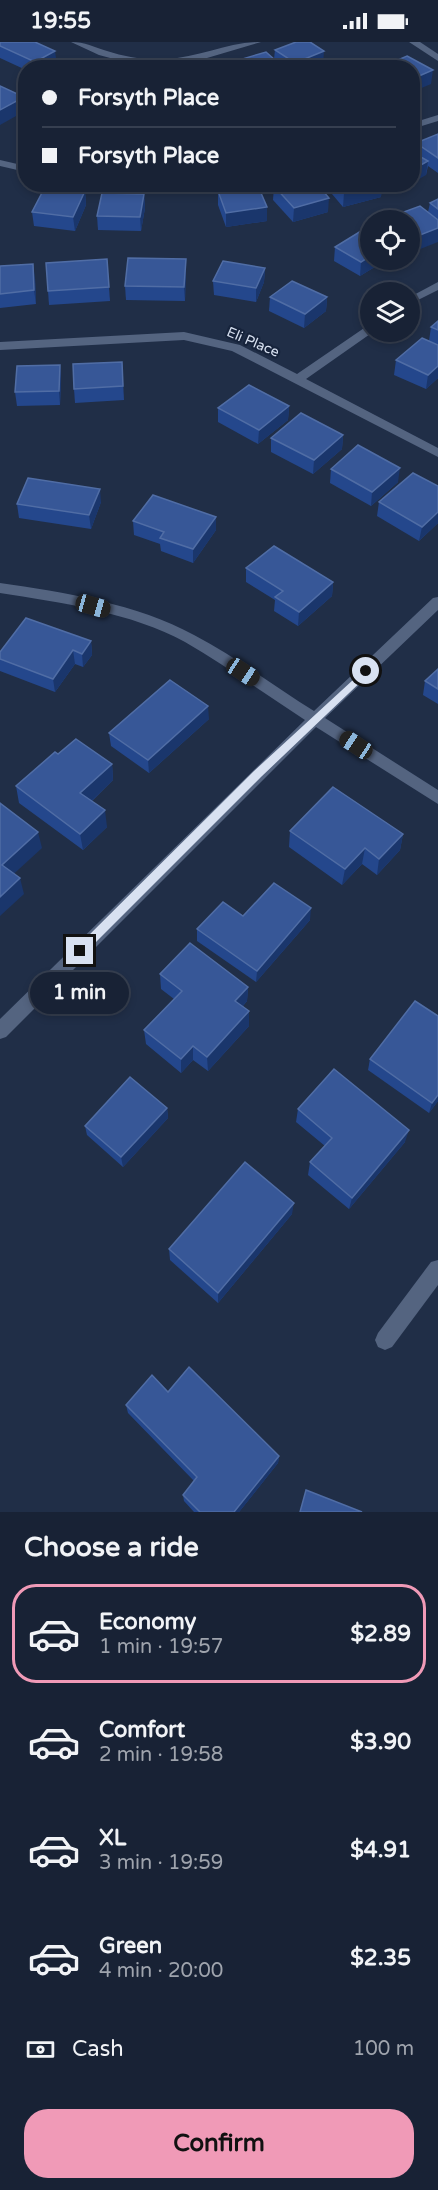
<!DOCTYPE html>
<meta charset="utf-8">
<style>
:root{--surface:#182235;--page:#212a3d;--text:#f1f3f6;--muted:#9fa4ad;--line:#363f50;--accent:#f09ab7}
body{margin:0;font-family:"Varela Round",sans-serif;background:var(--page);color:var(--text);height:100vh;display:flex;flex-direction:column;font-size:22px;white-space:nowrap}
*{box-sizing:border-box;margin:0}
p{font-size:20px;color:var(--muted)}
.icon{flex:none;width:33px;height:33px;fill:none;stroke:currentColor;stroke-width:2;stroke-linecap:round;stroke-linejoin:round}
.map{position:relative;height:1470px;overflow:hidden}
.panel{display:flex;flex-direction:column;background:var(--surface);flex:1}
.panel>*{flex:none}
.top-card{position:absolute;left:18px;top:18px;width:402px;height:132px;border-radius:24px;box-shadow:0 3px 9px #0003,0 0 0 2px var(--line);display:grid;align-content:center;height:132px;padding:0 24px;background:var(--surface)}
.buttons{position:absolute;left:360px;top:168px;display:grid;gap:12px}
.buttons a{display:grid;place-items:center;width:60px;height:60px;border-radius:50%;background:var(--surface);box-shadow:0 3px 9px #0003,0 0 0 2px var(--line);font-size:30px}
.end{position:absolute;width:27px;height:27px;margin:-14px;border:8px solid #d8e1f1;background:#111;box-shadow:0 0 0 3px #111}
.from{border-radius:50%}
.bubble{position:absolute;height:42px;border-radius:21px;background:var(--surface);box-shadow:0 3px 9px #0003,0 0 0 2px var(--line);font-size:20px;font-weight:700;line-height:42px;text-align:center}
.car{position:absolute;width:18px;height:36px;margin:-18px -9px;border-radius:8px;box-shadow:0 0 4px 2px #0007;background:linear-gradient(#222 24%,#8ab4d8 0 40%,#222 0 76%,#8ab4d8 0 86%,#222 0)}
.top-card b{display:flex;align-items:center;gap:21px;height:57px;font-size:22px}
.top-card b+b{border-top:2px solid var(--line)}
.top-card i{width:15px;height:15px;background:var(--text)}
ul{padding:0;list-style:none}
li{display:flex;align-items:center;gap:18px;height:99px;margin:0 12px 9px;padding:0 12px;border:3px solid transparent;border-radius:24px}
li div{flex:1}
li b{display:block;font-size:22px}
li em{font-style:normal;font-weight:700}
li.on{border-color:var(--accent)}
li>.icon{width:54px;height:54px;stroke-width:1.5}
h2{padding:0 24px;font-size:27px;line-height:72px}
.pay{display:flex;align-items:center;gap:15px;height:66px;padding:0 24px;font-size:22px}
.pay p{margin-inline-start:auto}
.action{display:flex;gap:12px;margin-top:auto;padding:12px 24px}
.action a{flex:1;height:69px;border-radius:24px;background:var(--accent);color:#111;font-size:24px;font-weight:700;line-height:69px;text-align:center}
.status{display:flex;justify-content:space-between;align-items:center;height:42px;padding:0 30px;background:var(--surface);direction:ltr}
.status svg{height:16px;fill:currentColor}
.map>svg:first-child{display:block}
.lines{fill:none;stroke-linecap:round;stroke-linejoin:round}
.street{fill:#546480;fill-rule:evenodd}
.wall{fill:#24478c}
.shaded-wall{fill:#1a366c}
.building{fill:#375797;stroke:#506da5;stroke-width:1.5}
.route{fill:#d8e1f1}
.labels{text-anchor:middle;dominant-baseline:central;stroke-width:4.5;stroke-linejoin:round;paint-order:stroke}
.far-street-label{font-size:14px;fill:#d8e1f1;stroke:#17243c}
</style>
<div class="status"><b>19:55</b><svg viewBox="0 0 49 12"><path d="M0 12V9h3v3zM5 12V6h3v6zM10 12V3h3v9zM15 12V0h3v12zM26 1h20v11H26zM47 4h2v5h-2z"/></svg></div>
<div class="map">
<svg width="438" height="1470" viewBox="0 0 438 1470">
<rect width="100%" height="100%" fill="#202e47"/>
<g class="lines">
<g class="street">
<path d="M71 0C85 0 94 5 107 9 126 15 146 19 166 17 198 16 228 0 261 0L207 16 166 23 125 20 99 13Z"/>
<polygon points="409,0 420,0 438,12 438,19"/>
<polygon points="438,73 438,79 412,87 412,81"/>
<polygon points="0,118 26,124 26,130 0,124"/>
<polygon points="438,240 438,248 410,262 410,255"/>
<polygon points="370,282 370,290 373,290 306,337 438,406 438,415 232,309 184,298 0,308 0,300 184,290 240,303 297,332"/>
<path d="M0 541C63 550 138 562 194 593 236 615 274 644 314 669L433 556 438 555V568L325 676 438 748V762L316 685 6 995 0 997V977L305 678C265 652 226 624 185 600 133 571 59 560 0 551Z"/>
<polygon points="438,1218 438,1243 392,1305 385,1308 378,1305 375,1298 378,1291 431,1220"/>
</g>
</g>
<g class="wall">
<polygon points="0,0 52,26 26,26 26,28 0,16"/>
<polygon points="275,8 323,22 316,26 232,26 232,20 274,17"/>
<polygon points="438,92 438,131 428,124 426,133 415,112 416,101"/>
<polygon points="330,142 382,142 381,155 343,165 332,152 332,145"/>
<polygon points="387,142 409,142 398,149"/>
<polygon points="274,144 328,170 293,180 273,158"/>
<polygon points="85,149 86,163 75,189 34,184 32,170"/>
<polygon points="218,149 267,179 226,185 218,163"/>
<polygon points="144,152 145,166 141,189 98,188 97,174"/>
<polygon points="438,157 438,200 410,178 382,178 428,170 430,161"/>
<polygon points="335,205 370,218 386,218 360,234 334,219"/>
<polygon points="107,217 110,259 49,263 48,249"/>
<polygon points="186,217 185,259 126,258 125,244"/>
<polygon points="0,224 35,236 36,262 0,266"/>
<polygon points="265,226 264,240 256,260 214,253 213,239"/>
<polygon points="270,255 327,255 326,269 304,286 269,269"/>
<polygon points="438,279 438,336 426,347 394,333 396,318 429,299 431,285"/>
<polygon points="122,320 124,358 75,361 74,347"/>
<polygon points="60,323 61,337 60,363 17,364 15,350"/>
<polygon points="289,364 288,378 258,402 218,380 218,366"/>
<polygon points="343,393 342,407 313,432 271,410 271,396"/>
<polygon points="331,427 398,440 371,464 330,441"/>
<polygon points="438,444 438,481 419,499 377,474 379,460"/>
<polygon points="101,460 91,487 19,476 17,462"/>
<polygon points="216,475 216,488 193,521 161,509 160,502 134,493 133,479"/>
<polygon points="246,526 333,540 332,554 298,584 274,569 275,558 246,540"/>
<polygon points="91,599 92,613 83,625 75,622 55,650 0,629 0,610"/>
<polygon points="438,627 438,662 423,653 425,639"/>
<polygon points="209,677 149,731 111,704 109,691"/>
<polygon points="58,712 112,722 113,738 92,759 107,785 83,808 19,761 16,744"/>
<polygon points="290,789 403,792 400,808 377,833 362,822 342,843 289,805"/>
<polygon points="243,874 310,878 256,940 197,899 197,887"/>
<polygon points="160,932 248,945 247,959 243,964 249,984 208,1029 193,1018 181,1031 146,1002 144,988 174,957 161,947"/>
<polygon points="370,1017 438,1059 429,1071 368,1028"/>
<polygon points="167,1066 168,1076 123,1125 87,1093 85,1084"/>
<polygon points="298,1067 405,1100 349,1167 308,1133 310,1120 325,1104 296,1080"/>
<polygon points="292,1172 218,1261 170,1218 169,1207"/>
<polygon points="168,1350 279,1414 278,1421 239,1470 194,1470 184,1459 183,1453 194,1439 128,1371 126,1363"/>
</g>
<g class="shaded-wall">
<polygon points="55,9 57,23 52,26 36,26 35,20"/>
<polygon points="324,9 323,22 316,26 295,26 295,21"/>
<polygon points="433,28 431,42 412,50 412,37"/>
<polygon points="24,55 25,69 0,83 0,68"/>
<polygon points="428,119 426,133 412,141 412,128"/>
<polygon points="376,142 382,142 381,155 343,165 344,151"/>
<polygon points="399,142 409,142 398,149"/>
<polygon points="85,149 86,163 75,189 73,175"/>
<polygon points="144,152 145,166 141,189 140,175"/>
<polygon points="329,156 328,170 293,180 294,166"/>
<polygon points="267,165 267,179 226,185 226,171"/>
<polygon points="438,186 438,200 410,211 410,197"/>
<polygon points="370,214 370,218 386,218 360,234 361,220"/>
<polygon points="186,217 186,231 185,259 184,245"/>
<polygon points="33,222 35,236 36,262 34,248"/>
<polygon points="265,226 264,240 256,260 256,246"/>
<polygon points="327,255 326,269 304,286 305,272"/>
<polygon points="60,323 61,337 60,363 59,349"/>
<polygon points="438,324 438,336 426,347 428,333"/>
<polygon points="289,364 288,378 258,402 259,388"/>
<polygon points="343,393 342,407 313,432 314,418"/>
<polygon points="400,426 398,440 371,464 372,450"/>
<polygon points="100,447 101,460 91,487 89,473"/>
<polygon points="438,470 438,481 419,499 422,485"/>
<polygon points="216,475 216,488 193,521 193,507"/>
<polygon points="333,540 332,554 298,584 299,570"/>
<polygon points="91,599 92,613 83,625 82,612"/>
<polygon points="73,608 75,622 55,650 53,637"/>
<polygon points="208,664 209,677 149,731 148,718"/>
<polygon points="112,722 113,738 83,767 80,751"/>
<polygon points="105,768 107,785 83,808 80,792"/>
<polygon points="38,790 42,806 6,839 2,823"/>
<polygon points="403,792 400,808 377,833 379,817"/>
<polygon points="365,806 362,822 342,843 345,827"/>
<polygon points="20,836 24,852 0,874 0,855"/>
<polygon points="311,866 310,878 256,940 257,929"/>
<polygon points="248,945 247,959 235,973 235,959"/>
<polygon points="249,969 249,984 208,1029 207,1015"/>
<polygon points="193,1004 193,1018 181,1031 181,1017"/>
<polygon points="438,1053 438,1059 429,1071 432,1061"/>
<polygon points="167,1066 168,1076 123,1125 121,1115"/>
<polygon points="409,1088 405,1100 349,1167 352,1156"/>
<polygon points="294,1161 292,1172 218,1261 218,1251"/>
<polygon points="279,1414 278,1421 239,1470 234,1470"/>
</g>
<g class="building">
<polygon points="0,0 35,0 55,9 35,20 0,4"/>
<polygon points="296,0 310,0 324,9 295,21 275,8"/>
<polygon points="266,10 284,26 238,26 232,20"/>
<polygon points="407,14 433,28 412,37 412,26 379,26"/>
<polygon points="62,17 92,26 52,26"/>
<polygon points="220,22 224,26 205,26"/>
<polygon points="0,44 24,55 0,68"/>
<polygon points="438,92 438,116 416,101"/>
<polygon points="412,110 428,119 412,128"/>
<polygon points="279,142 317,142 329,156 294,166 274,144"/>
<polygon points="337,142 376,142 344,151"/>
<polygon points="258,144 267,165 226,171 218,149"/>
<polygon points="45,145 85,149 73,175 32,170"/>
<polygon points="102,151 144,152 140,175 97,174"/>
<polygon points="438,157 438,167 430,161"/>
<polygon points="420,164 438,178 438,186 410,197 410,178 382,178"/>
<polygon points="366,186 370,189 370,214 361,220 335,205"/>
<polygon points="128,216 186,217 184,245 125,244"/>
<polygon points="107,217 109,245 48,249 46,221"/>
<polygon points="223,219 265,226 256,246 213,239"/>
<polygon points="33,222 34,248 0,252 0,224"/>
<polygon points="292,239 327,255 305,272 270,255"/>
<polygon points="438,279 438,288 431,285"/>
<polygon points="422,296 438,303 438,324 428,333 396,318"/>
<polygon points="122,320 123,344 74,347 73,322"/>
<polygon points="60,323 59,349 15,350 17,324"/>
<polygon points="249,343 289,364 259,388 218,366"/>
<polygon points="301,371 343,393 314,418 271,396"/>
<polygon points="358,403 400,426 372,450 331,427"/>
<polygon points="413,431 438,444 438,470 422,485 379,460"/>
<polygon points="28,436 100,447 89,473 17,462"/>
<polygon points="153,453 216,475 193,507 160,496 164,490 133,479"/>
<polygon points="274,504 333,540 299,570 275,555 283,549 246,526"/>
<polygon points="26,576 91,599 82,612 73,608 53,637 0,617 0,610"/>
<polygon points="438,627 438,647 425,639"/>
<polygon points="170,638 208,664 148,718 109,691"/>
<polygon points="76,697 112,722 80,751 105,768 80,792 16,744 55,710 58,712"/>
<polygon points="333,745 403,792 379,817 365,806 345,827 290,789"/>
<polygon points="0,761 38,790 2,823 20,836 0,855"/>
<polygon points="274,841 311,866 257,929 197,887 223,860 243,874"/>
<polygon points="190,901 248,945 235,959 249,969 207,1015 193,1004 181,1017 144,988 182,949 160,932"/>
<polygon points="415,959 438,974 438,1053 432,1061 370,1017"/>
<polygon points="334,1027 409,1088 352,1156 310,1120 332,1096 298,1067"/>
<polygon points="130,1035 167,1066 121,1115 85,1084"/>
<polygon points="245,1120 294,1161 218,1251 169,1207"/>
<polygon points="189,1325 279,1414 234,1470 200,1470 183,1453 197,1435 126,1363 152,1333 168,1350"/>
<polygon points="306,1448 362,1470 300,1470"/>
</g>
<polygon class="route" points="366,626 369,627 369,632 261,735 84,912 77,912 77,905 254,729"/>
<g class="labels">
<g class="far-street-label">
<text transform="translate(253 300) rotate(23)">Eli Place</text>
</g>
</g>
</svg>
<div class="buttons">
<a><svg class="icon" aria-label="locate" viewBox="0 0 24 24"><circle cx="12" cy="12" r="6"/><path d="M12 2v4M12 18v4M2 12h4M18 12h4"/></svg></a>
<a><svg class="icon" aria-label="layers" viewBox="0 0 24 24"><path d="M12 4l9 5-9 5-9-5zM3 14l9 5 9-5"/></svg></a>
</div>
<i class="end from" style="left:366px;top:629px"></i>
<i class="end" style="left:80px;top:909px"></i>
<div class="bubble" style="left:30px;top:930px;width:99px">1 min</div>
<i class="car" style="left:93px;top:564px;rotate:106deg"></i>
<i class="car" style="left:243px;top:630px;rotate:123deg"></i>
<i class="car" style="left:356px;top:703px;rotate:303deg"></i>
<div class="top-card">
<b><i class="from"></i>Forsyth Place</b>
<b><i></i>Forsyth Place</b>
</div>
</div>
<section class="panel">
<h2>Choose a ride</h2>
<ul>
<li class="on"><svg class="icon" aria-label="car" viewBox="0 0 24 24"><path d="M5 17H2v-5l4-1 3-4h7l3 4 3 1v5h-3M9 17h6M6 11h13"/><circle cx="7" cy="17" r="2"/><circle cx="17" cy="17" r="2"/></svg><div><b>Economy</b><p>1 min · 19:57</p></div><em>$2.89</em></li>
<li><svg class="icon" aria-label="car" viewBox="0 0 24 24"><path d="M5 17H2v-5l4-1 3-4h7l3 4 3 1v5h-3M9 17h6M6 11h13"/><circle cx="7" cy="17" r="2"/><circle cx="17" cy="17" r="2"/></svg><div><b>Comfort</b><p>2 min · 19:58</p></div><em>$3.90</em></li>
<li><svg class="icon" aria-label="car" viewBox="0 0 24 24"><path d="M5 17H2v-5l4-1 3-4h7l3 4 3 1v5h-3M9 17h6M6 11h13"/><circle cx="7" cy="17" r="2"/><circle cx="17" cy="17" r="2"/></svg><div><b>XL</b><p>3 min · 19:59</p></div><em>$4.91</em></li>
<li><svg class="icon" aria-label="car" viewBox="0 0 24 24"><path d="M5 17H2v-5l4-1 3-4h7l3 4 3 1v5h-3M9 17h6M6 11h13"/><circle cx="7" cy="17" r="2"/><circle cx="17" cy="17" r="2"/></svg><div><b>Green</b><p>4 min · 20:00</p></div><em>$2.35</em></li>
</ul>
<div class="pay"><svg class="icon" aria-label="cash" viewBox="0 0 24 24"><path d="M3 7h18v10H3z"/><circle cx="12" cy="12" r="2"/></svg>Cash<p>100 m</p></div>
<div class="action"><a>Confirm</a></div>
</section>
